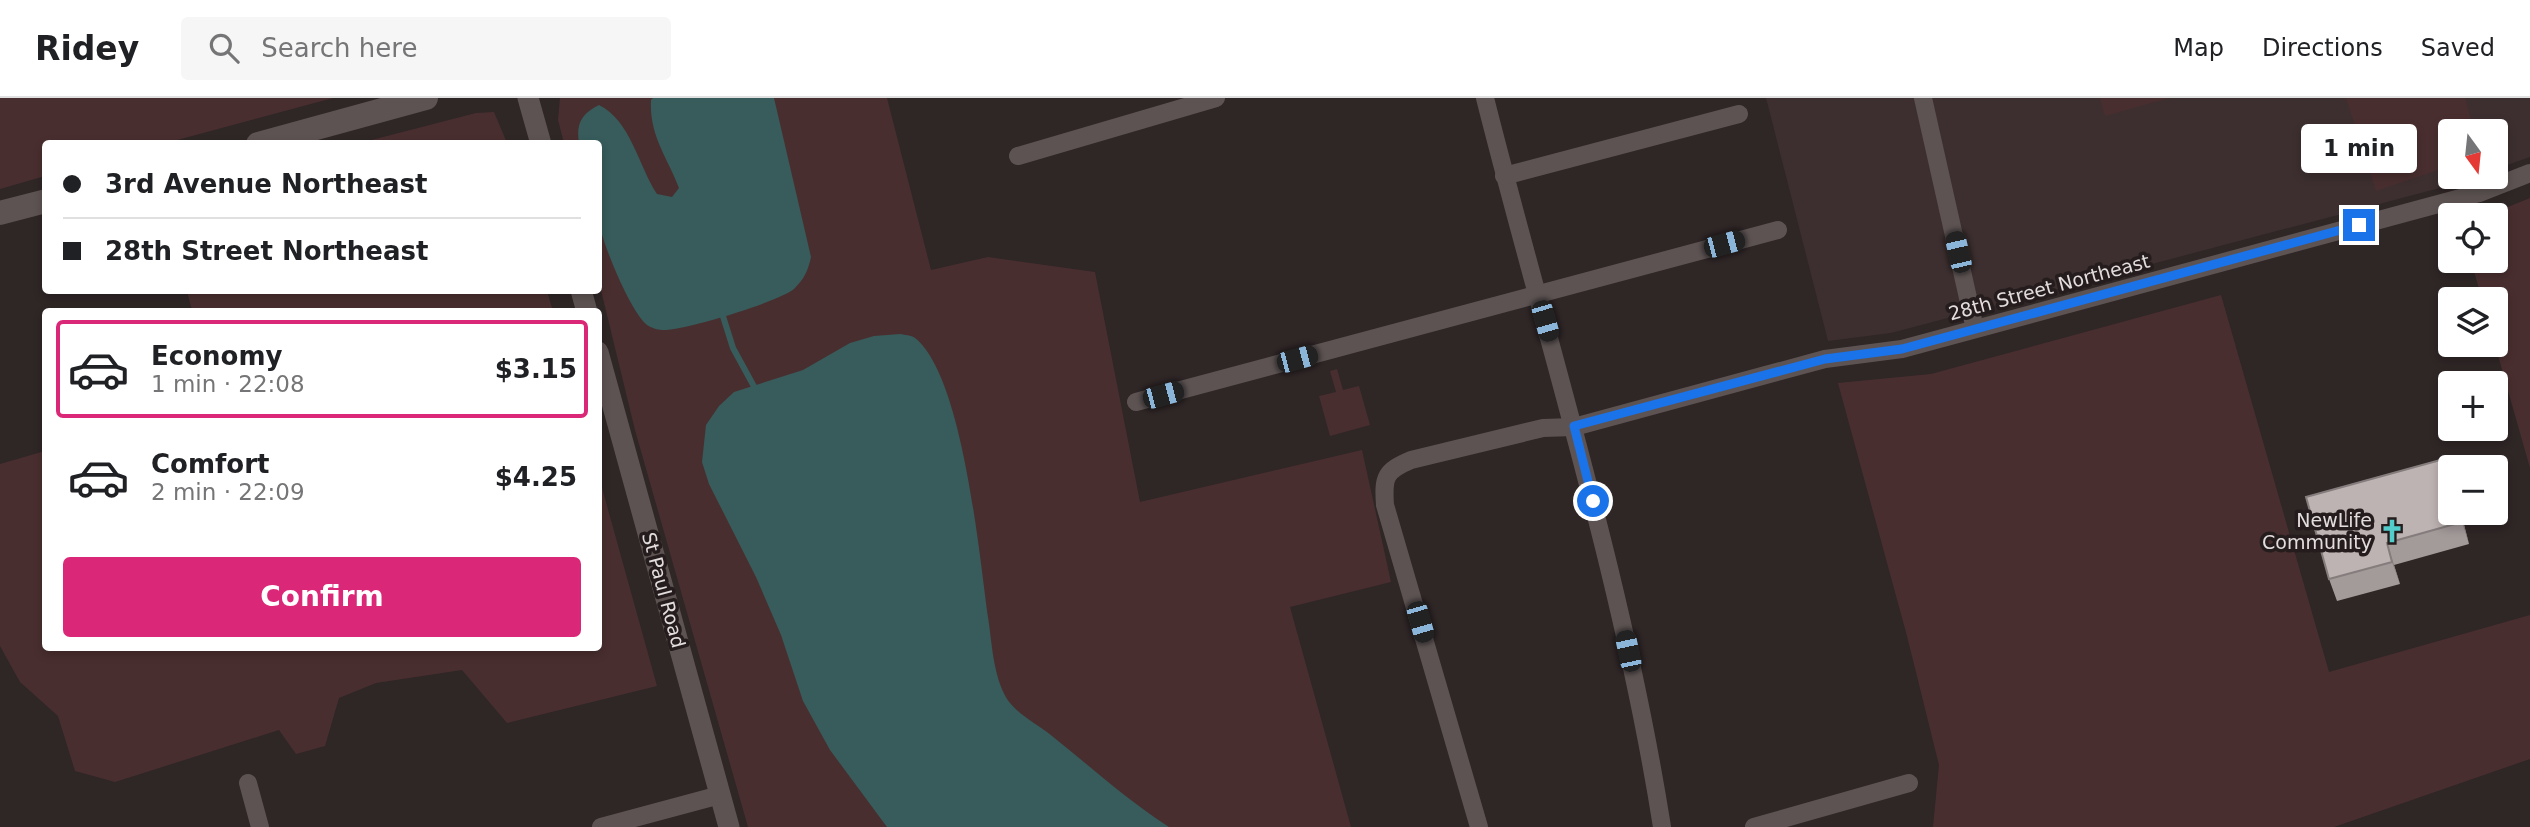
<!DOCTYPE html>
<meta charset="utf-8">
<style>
:root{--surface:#fff;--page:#f6f6f6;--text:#202124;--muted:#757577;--line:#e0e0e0;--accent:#db2777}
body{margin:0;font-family:"DejaVu Sans",sans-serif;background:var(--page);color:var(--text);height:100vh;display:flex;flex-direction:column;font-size:26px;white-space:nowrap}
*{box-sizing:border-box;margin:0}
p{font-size:23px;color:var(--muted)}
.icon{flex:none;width:38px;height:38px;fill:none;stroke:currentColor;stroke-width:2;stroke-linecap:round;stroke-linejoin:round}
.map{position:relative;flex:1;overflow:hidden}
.side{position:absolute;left:42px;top:210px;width:560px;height:343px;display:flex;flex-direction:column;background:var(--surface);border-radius:7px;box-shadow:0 4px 10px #0003}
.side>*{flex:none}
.banner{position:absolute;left:42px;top:42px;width:560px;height:154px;border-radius:7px;box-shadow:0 4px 10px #0003;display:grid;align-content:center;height:154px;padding:0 21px;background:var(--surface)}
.needle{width:46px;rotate:165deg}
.tools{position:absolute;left:2438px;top:21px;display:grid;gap:14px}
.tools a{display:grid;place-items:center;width:70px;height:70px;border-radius:7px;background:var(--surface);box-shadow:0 4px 10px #0003;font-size:35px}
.end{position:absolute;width:32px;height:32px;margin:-16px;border:9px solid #1a73e8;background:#fff;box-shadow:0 0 0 4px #fff}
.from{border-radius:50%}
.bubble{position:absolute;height:49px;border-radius:7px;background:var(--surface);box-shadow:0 4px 10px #0003;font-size:23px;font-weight:700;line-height:49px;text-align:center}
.car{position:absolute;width:21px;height:42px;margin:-21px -10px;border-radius:9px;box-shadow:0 0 5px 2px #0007;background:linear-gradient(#222 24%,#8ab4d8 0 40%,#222 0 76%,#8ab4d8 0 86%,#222 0)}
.banner b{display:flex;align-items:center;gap:24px;height:66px;font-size:26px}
.banner b+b{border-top:2px solid var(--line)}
.banner i{width:18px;height:18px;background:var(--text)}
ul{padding:12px 0 0;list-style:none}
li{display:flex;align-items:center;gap:21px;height:98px;margin:0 14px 10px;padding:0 7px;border:4px solid transparent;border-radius:7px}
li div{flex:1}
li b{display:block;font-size:26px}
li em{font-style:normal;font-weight:700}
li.current{border-color:var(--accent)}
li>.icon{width:63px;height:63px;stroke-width:1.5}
.button{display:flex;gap:14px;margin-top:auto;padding:14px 21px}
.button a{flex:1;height:80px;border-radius:7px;background:var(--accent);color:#fff;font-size:28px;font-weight:700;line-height:80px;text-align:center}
header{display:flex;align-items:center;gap:42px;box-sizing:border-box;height:98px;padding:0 35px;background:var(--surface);border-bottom:2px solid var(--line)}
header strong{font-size:33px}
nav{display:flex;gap:38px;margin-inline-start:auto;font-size:24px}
.search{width:490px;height:63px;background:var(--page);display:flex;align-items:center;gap:18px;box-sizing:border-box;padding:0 24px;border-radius:7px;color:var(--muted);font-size:26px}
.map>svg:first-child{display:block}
.built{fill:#3d2f2f}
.green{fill:#492e2f}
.water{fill:#375c5b}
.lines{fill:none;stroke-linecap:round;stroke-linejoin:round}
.stream{stroke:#375c5b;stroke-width:6}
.minor{stroke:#5d5353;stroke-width:18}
.tertiary{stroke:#5d5353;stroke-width:21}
.secondary{stroke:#5d5353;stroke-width:24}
.wall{fill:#a39a9a}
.shaded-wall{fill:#857d7d}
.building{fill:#beb3b3;stroke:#857d7d;stroke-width:2}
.route{stroke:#1a73e8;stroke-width:9}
.labels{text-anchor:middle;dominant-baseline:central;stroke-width:7;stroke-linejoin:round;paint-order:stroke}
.street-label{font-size:19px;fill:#e3dddd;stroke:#251d1d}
.poi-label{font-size:19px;fill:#e3dddd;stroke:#251d1d;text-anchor:end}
</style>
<header>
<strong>Ridey</strong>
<div class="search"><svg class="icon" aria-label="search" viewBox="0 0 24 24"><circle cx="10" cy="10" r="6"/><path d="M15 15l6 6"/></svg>Search here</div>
<nav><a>Map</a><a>Directions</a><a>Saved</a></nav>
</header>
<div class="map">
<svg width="2530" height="729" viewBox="0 0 2530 729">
<rect width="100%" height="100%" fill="#2f2626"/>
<polygon class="built" points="1766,0 2530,0 2530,59 2496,71 2496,33 2450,33 2450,79 2472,79 2436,91 1891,235 1828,243"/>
<g class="green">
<polygon points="0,0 333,0 166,45 46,46 45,78 0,91"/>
<polygon points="560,0 887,0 931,172 988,159 1095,174 1140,404 1362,352 1391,484 1290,509 1351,729 748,729 635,332 599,184 598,46 564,45 558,22"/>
<polygon points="2100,0 2169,0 2105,18"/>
<polygon points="2346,0 2465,0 2474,33 2450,33 2450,68 2376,93"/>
<polygon points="494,14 507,45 360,45 476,15"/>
<polygon points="2530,100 2530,370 2495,247 2496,201 2482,201 2471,163 2496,163 2496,117 2488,117"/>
<polygon points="187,193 547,193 553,213 192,213"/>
<polygon points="2221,197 2329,574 2530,517 2530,661 2334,729 1933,729 1939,667 1907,538 1838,285 1931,276"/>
<polygon points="1337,271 1343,292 1359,288 1370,327 1330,338 1319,298 1336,294 1330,273"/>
<polygon points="45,353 46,550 598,550 599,379 657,588 507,625 462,572 376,585 339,600 325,648 296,656 279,632 115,684 75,673 58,618 20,584 0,548 0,366"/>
</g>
<g class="water">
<path d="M653 0H774L811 159C808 173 804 181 794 191 778 204 683 233 662 232 657 232 650 229 647 227 630 213 601 143 598 120 596 96 598 70 598 46L579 45C576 26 581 16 599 7 631 23 638 67 657 96L672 99 679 90C667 59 649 37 651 2Z"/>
<path d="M900 236C905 237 911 237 915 240 963 278 979 456 988 519 992 545 993 578 1007 601 1019 618 1036 625 1052 638 1091 669 1127 702 1169 729H887L830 652 803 603 781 537 756 479 709 386 702 364 706 327 719 308 734 294 803 272 850 245 874 238Z"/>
</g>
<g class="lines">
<polyline class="stream" points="721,212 733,250 757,294"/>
<g class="minor">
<path d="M1485 0C1546 242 1623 481 1662 729"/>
<polyline points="1923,0 1975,231"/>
<polyline points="1018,58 1216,0"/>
<polyline points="1504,78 1739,16"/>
<polyline points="1136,304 1778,132"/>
<polyline points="248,685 260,729"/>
<polyline points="601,729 720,697"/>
<path d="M1479 729 1385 407C1383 379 1385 373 1411 362L1543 330 1574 329 1825 261 1902 251 2479 95 2530 75"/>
<polyline points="1754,729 1909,685"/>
</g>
<g class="tertiary">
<polyline points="528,0 541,46"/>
<polyline points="581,192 587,214"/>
<polyline points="598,254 729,729"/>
</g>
<g class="secondary">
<polyline points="258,46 426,0"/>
<polyline points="0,115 46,103"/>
</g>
</g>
<polygon class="wall" points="2306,399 2450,415 2461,415 2469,446 2394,467 2400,486 2337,503 2329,481"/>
<g class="shaded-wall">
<polygon points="2459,415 2461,415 2469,446 2462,424"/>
<polygon points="2387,445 2394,467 2400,486 2392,464"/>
</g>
<polygon class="building" points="2444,361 2450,382 2450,415 2459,415 2462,424 2387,445 2392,464 2329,481 2306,399"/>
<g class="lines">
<polyline class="route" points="1593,403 1574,328 1825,261 1902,251 2359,127"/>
</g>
<defs>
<g id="church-bare" transform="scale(1.89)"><path d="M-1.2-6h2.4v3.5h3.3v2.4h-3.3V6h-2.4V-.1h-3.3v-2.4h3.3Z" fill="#52cdcc" stroke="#251d1d" stroke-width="2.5" paint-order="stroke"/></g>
</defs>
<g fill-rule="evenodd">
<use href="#church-bare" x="2392" y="433"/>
</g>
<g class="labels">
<g class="street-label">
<text transform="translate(2049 189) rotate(-15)">28th Street Northeast</text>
<text transform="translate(664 492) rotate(75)">St Paul Road</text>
</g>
<g class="poi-label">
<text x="2372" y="422">NewLife<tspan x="2372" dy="22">Community</tspan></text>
</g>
</g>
</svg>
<div class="tools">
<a><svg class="needle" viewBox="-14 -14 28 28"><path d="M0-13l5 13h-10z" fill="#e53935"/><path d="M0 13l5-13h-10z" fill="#757577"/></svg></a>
<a><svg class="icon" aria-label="locate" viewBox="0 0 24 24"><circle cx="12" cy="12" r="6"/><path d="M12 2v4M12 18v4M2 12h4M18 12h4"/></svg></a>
<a><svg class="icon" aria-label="layers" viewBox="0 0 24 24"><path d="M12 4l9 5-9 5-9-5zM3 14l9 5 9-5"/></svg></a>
<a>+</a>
<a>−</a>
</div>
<i class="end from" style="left:1593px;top:403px"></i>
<i class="end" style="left:2359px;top:127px"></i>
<div class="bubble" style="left:2301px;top:26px;width:116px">1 min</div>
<i class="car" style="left:1724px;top:146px;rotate:75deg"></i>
<i class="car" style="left:1958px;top:154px;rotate:347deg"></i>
<i class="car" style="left:1545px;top:223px;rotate:164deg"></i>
<i class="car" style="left:1297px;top:261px;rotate:75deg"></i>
<i class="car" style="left:1163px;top:297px;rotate:75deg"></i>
<i class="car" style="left:1420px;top:524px;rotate:164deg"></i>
<i class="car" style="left:1628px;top:553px;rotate:348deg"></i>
<div class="banner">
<b><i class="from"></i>3rd Avenue Northeast</b>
<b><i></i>28th Street Northeast</b>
</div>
<section class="side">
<ul>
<li class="current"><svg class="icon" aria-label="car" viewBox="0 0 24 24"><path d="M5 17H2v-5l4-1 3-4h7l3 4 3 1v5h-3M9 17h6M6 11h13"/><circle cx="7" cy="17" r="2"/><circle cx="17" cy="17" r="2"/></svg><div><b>Economy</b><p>1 min · 22:08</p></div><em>$3.15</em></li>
<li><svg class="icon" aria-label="car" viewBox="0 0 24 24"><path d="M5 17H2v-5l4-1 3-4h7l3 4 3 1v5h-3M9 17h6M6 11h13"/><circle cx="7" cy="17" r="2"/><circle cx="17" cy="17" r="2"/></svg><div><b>Comfort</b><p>2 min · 22:09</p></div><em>$4.25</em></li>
</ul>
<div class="button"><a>Confirm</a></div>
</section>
</div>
